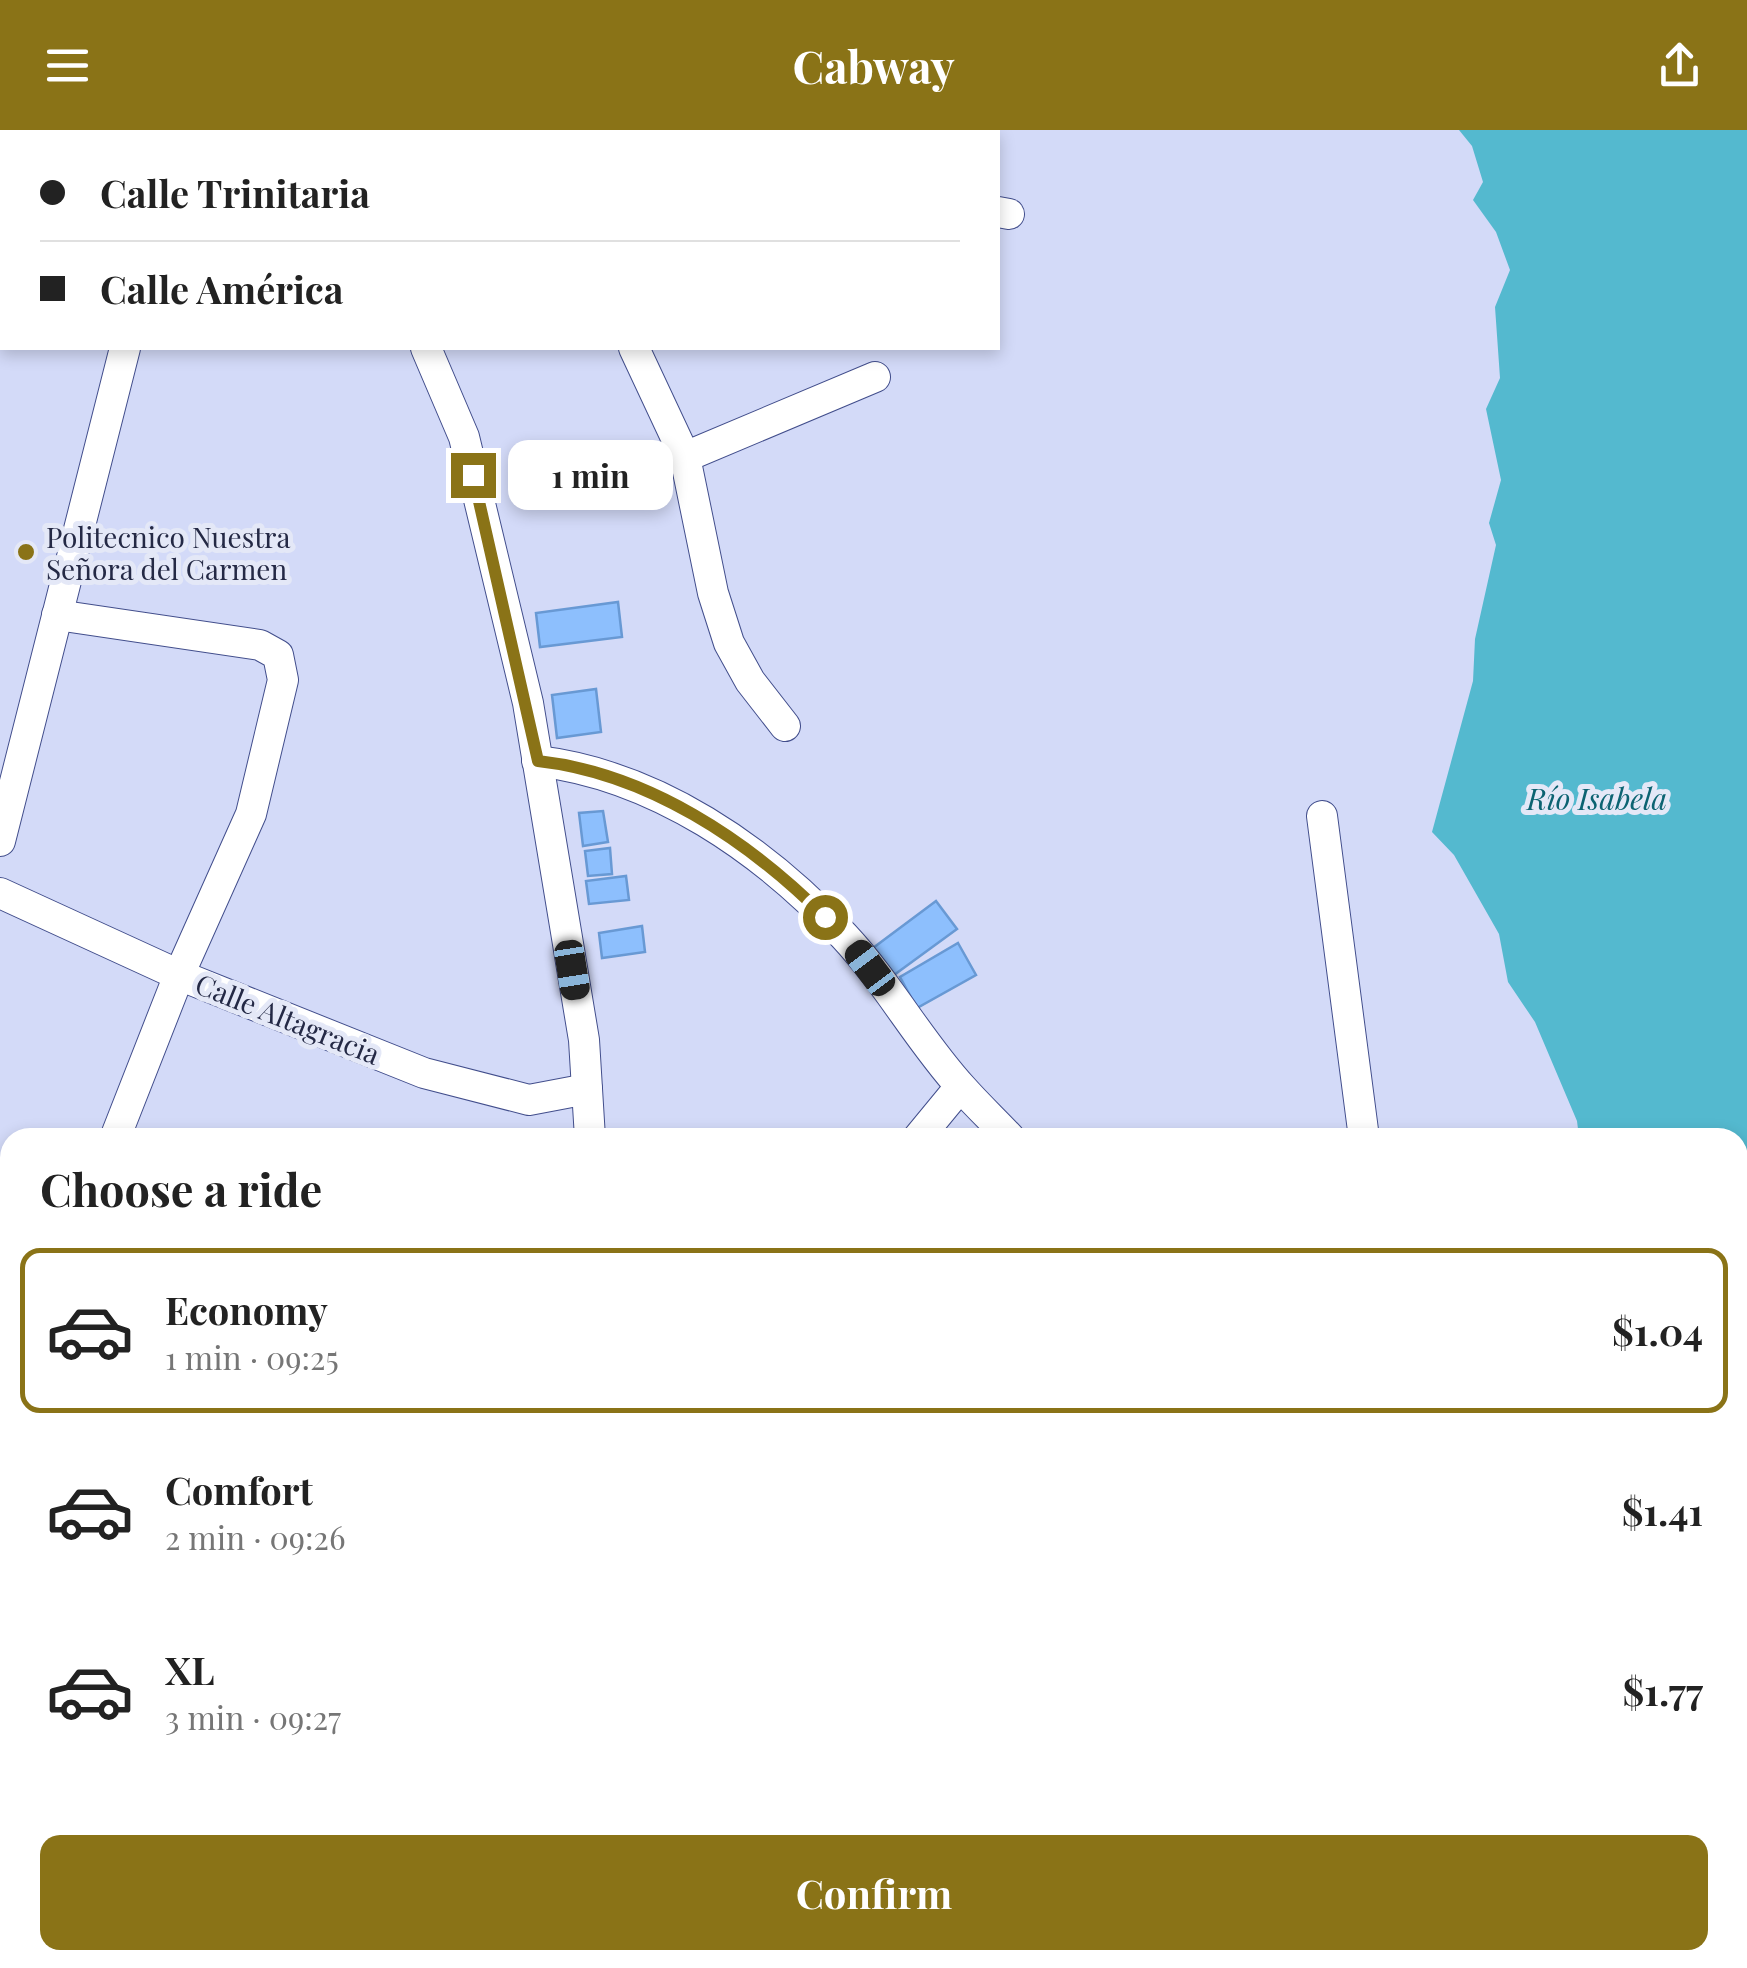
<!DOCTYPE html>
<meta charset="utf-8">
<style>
:root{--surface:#fff;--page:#f2f2f2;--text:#222;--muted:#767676;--line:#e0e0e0;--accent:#8a7317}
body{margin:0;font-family:"Playfair Display",serif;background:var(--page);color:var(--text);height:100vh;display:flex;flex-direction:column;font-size:38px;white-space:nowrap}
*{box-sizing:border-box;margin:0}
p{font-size:32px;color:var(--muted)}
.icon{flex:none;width:55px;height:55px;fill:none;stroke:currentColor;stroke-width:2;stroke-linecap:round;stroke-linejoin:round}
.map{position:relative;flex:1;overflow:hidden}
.side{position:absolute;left:0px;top:998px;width:1748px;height:842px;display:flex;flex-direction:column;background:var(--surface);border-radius:30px 30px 0 0;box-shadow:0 5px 15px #0003}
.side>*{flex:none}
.hud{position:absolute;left:0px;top:0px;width:1000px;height:220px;box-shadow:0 5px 15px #0003;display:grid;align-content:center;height:220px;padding:0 40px;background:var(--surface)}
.end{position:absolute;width:45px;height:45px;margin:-22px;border:12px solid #8a7317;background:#fff;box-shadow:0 0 0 5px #fff}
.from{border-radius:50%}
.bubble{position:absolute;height:70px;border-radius:20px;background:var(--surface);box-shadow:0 5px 15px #0003;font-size:32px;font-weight:700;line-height:70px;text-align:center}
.car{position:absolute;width:30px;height:60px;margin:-30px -15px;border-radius:12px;box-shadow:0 0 8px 2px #0007;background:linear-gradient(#222 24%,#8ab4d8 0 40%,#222 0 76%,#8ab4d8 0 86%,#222 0)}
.hud b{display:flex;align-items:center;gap:35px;height:95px;font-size:38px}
.hud b+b{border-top:2px solid var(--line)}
.hud i{width:25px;height:25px;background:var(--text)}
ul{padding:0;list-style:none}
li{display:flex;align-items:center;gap:30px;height:165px;margin:0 20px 15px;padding:0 20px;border:5px solid transparent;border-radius:20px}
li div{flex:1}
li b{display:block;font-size:38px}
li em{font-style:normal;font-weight:700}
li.selected{border-color:var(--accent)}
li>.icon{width:90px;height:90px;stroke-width:1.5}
h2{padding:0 40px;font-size:45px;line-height:120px}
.cta{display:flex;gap:20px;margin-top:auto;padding:20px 40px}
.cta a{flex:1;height:115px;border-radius:20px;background:var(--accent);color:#fff;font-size:40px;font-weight:700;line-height:115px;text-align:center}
header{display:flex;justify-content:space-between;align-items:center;height:130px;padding:0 40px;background:var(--accent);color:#fff;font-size:45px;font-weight:700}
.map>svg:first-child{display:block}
.water{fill:#54b9cf}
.building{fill:#8dbffd;stroke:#6899d4;stroke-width:2.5}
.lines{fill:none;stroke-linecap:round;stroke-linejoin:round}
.street-casing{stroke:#424e8c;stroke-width:32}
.street{stroke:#fff;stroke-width:30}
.route{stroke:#8a7317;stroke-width:12}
.poi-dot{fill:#8a7317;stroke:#e4e8f7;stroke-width:4}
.labels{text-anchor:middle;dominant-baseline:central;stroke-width:10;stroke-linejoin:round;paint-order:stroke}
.poi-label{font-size:28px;fill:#242945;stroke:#e4e8f7;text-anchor:start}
.street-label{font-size:28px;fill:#242945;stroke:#e4e8f7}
.water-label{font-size:30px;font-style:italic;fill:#0c6372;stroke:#e4e8f7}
</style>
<header><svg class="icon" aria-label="menu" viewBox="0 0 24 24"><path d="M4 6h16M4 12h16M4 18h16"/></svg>Cabway<svg class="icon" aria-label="share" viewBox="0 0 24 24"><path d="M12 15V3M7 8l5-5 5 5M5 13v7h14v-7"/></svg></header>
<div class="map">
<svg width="1747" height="1838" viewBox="0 0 1747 1838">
<rect width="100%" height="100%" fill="#d3daf8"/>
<polygon class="water" points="1459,0 1747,0 1747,1838 1613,1838 1612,1830 1738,1830 1738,1008 1579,1007 1577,991 1535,892 1508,852 1499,804 1454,725 1432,702 1473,551 1475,509 1496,415 1489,393 1501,350 1486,279 1500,248 1495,177 1510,140 1496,102 1473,70 1483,52 1472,16"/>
<g class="building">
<polygon points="618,472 622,507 540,517 536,483"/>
<polygon points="596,559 601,602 557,608 552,565"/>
<polygon points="603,681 608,712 583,716 579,683"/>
<polygon points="610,718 612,744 588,746 585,721"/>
<polygon points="626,746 629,770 589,774 586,751"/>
<polygon points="936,771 957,799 894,845 873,818"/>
<polygon points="642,796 645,822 602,828 599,803"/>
<polygon points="958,813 976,845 917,878 900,847"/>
<polygon points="255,1830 286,1830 279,1838 264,1838"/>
</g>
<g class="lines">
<g class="street-casing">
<g id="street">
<polyline points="335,0 336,2"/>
<polyline points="442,0 449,2"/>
<polyline points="175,2 175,0"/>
<polyline points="0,61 2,62"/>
<polyline points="998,82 1009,84"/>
<polyline points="426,218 464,307 528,573 584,910 590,1008"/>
<polyline points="634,218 685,327 713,463 729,513 750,551 785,596"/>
<polyline points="685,327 875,247"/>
<polyline points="57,485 260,515 278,525 283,550 251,684 179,845 115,1008"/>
<path d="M537 631C656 645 764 720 844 806 888 853 919 911 962 958 977 975 994 991 1010 1008"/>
<polyline points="1322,686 1364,1008"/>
<polyline points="0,711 125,218"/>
<polyline points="0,763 179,845 424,943 529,970 587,959"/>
<polyline points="918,1008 960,957"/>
<polyline points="0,1589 10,1580"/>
<polyline points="224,1830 225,1838"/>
<polyline points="1268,1830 1269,1838"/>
<polyline points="423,1838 429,1830"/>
</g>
</g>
<use href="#street" class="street"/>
</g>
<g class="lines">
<path class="route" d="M473 345 538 631C647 643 748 710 825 787"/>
</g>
<circle class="poi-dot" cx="26" cy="422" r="10"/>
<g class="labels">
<g class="poi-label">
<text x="46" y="406">Politecnico Nuestra<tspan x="46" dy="32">Señora del Carmen</tspan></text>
</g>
<g class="street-label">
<text transform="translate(288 888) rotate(22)">Calle Altagracia</text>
</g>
<g class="water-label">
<text x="1597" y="668">Río Isabela</text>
</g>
</g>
</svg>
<i class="end from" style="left:825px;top:787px"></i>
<i class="end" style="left:473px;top:345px"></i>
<div class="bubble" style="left:508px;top:310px;width:165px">1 min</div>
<i class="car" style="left:870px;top:838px;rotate:323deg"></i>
<i class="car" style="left:572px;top:840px;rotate:171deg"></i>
<div class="hud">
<b><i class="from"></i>Calle Trinitaria</b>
<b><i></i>Calle América</b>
</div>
<section class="side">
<h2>Choose a ride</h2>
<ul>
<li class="selected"><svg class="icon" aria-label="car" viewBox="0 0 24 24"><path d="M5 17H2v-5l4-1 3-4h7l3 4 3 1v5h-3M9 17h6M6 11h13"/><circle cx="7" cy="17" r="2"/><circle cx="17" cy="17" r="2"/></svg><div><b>Economy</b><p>1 min · 09:25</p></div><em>$1.04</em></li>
<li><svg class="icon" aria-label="car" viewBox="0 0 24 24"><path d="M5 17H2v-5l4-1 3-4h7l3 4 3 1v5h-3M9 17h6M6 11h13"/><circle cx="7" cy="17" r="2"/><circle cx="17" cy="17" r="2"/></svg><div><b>Comfort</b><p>2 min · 09:26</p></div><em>$1.41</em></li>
<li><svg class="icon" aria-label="car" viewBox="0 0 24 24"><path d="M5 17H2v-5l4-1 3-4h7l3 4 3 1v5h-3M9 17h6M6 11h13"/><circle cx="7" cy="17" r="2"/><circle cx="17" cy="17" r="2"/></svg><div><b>XL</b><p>3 min · 09:27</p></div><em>$1.77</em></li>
</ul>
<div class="cta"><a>Confirm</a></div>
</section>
</div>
